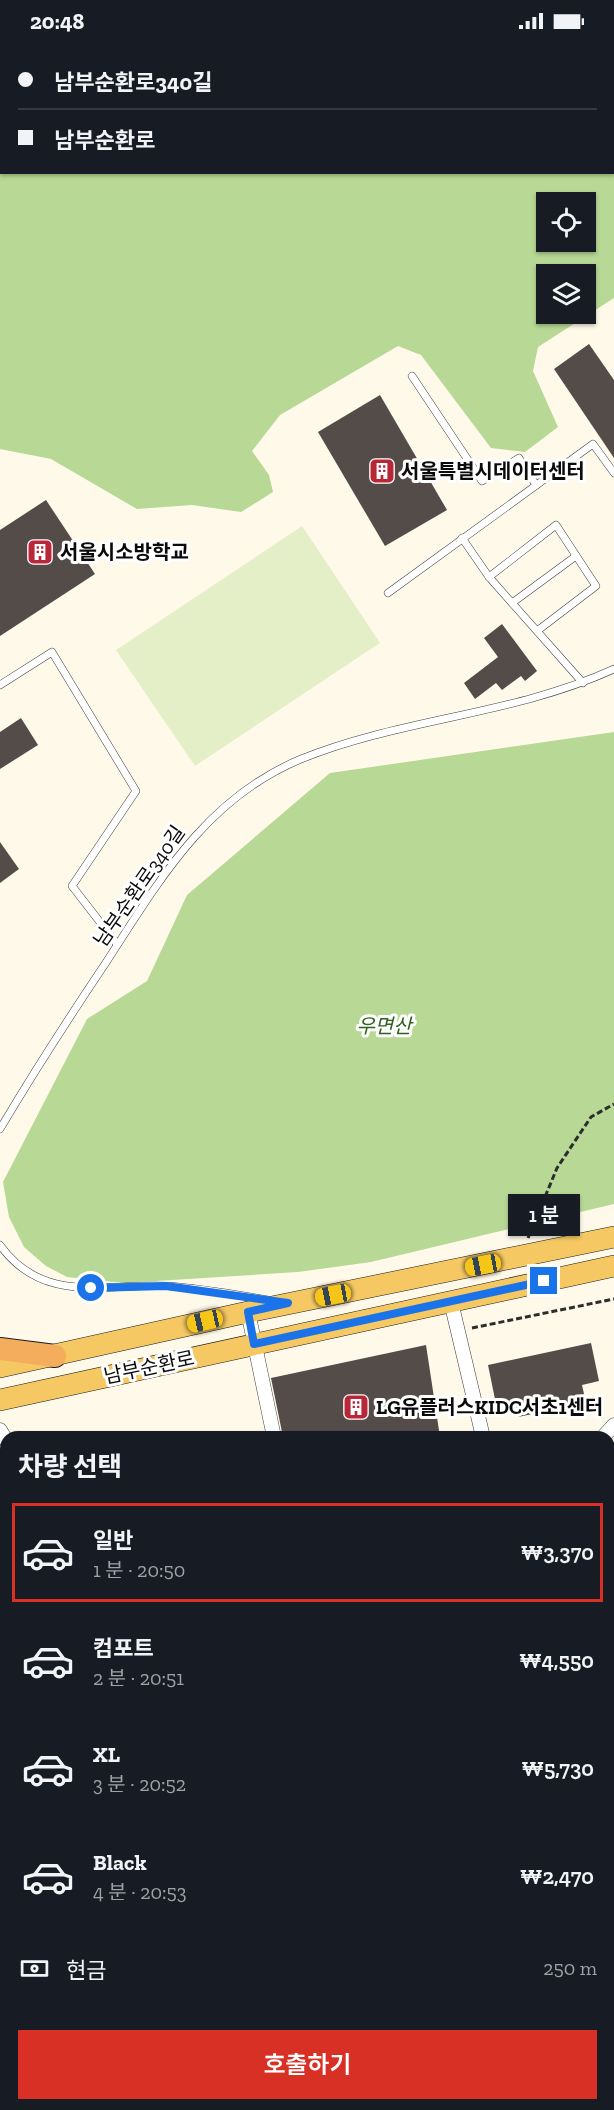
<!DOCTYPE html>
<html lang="ko">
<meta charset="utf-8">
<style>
:root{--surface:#171b24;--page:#242831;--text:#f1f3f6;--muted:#9ea1a6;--line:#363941;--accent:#d93025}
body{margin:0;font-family:"Zilla Slab","Noto Sans KR",serif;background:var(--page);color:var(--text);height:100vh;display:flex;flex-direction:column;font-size:22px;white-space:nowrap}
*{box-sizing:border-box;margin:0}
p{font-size:20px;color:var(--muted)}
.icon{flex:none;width:33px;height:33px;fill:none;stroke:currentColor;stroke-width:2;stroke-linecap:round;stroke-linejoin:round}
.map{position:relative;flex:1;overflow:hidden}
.drawer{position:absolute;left:0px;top:1389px;width:615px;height:680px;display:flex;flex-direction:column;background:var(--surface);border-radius:18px 18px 0 0;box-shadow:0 2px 4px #0004}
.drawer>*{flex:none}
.banner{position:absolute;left:0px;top:0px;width:615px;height:132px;box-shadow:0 2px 4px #0004;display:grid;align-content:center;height:132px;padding:0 18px;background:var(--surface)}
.buttons{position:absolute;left:536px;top:150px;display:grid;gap:12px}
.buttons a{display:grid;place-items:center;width:60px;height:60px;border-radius:0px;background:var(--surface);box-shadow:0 2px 4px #0004;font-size:30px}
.end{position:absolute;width:27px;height:27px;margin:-14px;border:8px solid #1a73e8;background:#fff;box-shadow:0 0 0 3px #fff}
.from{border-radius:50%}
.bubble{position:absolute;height:42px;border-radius:0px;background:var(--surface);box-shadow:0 2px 4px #0004;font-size:20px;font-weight:600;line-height:42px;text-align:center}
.car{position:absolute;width:18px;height:36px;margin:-18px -9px;border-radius:8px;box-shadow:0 0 4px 2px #0007;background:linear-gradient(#f5c518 24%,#345 0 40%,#f5c518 0 76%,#345 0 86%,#f5c518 0)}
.banner b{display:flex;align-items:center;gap:21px;height:57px;font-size:22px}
.banner b+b{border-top:2px solid var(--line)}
.banner i{width:15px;height:15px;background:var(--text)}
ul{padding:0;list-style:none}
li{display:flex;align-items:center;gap:18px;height:99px;margin:0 12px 9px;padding:0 6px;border:3px solid transparent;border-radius:0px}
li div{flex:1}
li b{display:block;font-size:22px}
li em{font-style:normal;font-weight:600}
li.selected{border-color:var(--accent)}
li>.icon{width:54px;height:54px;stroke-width:1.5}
h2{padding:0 18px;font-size:27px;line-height:72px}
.pay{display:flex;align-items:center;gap:15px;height:66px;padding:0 18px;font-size:22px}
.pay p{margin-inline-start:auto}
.cta{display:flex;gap:12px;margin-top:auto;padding:12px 18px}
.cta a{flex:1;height:69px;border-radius:0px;background:var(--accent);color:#fff;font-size:24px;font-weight:600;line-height:69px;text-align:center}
.status{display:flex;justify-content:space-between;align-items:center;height:42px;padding:0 30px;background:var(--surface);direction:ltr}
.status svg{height:16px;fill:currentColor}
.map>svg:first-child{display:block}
.forest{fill:#b8d895;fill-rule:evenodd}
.pitch{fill:#e4efc7}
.building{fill:#544c48}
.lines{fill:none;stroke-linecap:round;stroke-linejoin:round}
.service-casing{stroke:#3e3e3e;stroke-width:8}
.minor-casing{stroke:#3e3e3e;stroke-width:15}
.primary-casing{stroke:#1c1c1c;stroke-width:22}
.trunk-casing{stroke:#1c1c1c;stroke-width:24}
.path{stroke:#2d2d2d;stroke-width:3;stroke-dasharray:6 3;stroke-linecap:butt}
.service{stroke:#fff;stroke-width:7}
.minor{stroke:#fff;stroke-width:14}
.primary{stroke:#f5c863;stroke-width:21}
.trunk{stroke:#f3ad5c;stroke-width:22}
.route{stroke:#1a73e8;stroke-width:8}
.labels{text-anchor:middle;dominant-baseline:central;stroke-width:6;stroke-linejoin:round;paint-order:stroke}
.poi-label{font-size:20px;font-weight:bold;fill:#0b0b0b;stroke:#fff;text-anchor:start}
.street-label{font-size:20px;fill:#0b0b0b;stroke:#fff}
.park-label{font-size:20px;font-style:italic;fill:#30611e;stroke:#fff}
</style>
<div class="status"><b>20:48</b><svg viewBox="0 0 49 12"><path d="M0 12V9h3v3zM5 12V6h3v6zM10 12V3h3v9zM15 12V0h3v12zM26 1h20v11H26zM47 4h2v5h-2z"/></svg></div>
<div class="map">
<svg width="614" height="2068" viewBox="0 0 614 2068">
<rect width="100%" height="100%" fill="#fff9ea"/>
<g class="forest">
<path d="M0 0H614V256L538 305 533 329 558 385 525 410 491 406 421 313 398 304 280 373 252 409 269 433 273 450 241 470 192 463 137 467 51 417 0 407ZM2 2H614V130H2ZM546 160H585V200H546ZM546 232H585V272H546Z"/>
<polygon points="614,690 614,1162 371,1220 298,1230 124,1241 67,1235 46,1224 24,1205 9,1175 3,1140 87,977 147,939 187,853 330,731"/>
</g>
<g class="pitch">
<polygon points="302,484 380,601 195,724 116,608"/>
<polygon points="6,2020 6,2062 63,2063 64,2066 0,2068 0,2022"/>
</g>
<g class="building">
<polygon points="589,302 614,338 614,416 554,327"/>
<polygon points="380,353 447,468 385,504 318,390"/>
<polygon points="46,458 95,532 0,594 0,488"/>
<polygon points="502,582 537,629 525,639 521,634 502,648 496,641 475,657 464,641 498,615 484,596"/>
<polygon points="21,676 38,703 0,727 0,690"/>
<polygon points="0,800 19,827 0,841"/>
<polygon points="591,1301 599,1339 582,1343 586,1361 518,1375 515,1358 496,1362 488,1323"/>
<polygon points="426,1303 440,1395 283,1395 271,1336"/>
</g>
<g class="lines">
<g class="service-casing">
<g id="service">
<polyline points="412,334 482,439 519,416 536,443"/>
<polyline points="462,496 489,535 583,641"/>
<polyline points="489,535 556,483 596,544 537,589"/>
<polyline points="388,551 593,402 614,431"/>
<polyline points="512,561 576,514"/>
<polyline points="0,643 52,610 136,749 72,844 117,902"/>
<path d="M0 1087C34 1030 70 974 107 919 160 837 207 756 301 717 402 676 514 673 614 627"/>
<path d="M0 1203C43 1263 105 1241 167 1244 200 1246 234 1252 268 1258"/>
<polyline points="0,1946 6,1943"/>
<polyline points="151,2062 151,2068"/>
</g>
</g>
<g class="minor-casing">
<g id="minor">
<polyline points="451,1260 483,1395"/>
<polyline points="248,1270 274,1395"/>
<polyline points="0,1388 6,1398"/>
<polyline points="603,1395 614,1383"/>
<polyline points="609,1530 614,1534"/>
<polyline points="609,1558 614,1552"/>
<polyline points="0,1601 5,1589 0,1602"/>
<polyline points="0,1648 6,1636"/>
<polyline points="0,1655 6,1662"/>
<polyline points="609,1739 614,1739"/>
<polyline points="0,1804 6,1807"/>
<polyline points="609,1817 614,1772"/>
<polyline points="0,1856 6,1848"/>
<polyline points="609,1905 614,1904"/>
<polyline points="287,2062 291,2068"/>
<polyline points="565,2062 567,2068"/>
<polyline points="223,2068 230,2062"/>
<polyline points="313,2068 326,2062"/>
</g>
</g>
<g class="primary-casing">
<g id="primary">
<polyline points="0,1325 248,1270 614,1195"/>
<polyline points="0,1358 614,1224"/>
</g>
</g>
<g class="trunk-casing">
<polyline id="trunk" points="0,1307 55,1314"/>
</g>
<g class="path">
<polyline points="528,1196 557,1126 591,1075 614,1062"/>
<polyline points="472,1286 614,1257"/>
</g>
<use href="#service" class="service"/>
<use href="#minor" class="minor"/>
<use href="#primary" class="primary"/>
<use href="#trunk" class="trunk"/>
</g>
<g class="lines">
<polyline class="route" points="91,1246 166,1244 288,1261 248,1270 254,1302 544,1239"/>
</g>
<defs>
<g id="building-square" transform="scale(1.35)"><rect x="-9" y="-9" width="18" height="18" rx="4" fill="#b72738" stroke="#fff"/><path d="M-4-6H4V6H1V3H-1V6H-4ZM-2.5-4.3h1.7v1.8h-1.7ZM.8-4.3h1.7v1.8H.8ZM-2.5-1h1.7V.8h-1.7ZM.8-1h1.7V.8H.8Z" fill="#fff"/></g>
</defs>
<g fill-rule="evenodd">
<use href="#building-square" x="382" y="429"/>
<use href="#building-square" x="40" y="510"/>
<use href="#building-square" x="356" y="1365"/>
</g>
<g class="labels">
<g class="poi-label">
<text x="401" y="429">서울특별시데이터센터</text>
<text x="60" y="510">서울시소방학교</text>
<text x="376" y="1365">LG유플러스KIDC서초1센터</text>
</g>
<g class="street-label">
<text transform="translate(139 844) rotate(-55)">남부순환로340길</text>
<text transform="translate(149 1325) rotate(-12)">남부순환로</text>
</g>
<g class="park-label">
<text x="384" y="984">우면산</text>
</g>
</g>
</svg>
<div class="buttons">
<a><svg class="icon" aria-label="locate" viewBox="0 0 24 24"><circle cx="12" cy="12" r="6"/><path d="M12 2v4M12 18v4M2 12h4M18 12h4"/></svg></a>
<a><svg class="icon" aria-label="layers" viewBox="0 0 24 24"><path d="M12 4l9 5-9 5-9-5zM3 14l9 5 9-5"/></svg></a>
</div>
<i class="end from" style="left:91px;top:1246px"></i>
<i class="end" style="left:544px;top:1239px"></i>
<div class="bubble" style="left:508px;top:1152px;width:72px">1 분</div>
<i class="car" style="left:483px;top:1223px;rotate:259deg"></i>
<i class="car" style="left:333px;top:1253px;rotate:259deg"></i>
<i class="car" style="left:205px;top:1279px;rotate:257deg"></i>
<div class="banner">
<b><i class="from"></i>남부순환로340길</b>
<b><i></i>남부순환로</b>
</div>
<section class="drawer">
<h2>차량 선택</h2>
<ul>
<li class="selected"><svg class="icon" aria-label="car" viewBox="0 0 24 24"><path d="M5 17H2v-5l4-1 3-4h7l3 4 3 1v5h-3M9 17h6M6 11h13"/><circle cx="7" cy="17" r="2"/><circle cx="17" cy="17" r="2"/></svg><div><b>일반</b><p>1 분 · 20:50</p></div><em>₩3,370</em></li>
<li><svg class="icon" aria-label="car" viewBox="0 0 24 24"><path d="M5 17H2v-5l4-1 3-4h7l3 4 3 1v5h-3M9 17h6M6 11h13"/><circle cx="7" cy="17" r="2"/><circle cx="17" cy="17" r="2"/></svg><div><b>컴포트</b><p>2 분 · 20:51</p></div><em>₩4,550</em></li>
<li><svg class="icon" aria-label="car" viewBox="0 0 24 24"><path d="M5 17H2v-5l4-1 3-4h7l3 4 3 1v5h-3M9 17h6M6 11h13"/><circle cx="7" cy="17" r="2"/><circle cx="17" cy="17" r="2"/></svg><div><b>XL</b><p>3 분 · 20:52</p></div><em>₩5,730</em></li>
<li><svg class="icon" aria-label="car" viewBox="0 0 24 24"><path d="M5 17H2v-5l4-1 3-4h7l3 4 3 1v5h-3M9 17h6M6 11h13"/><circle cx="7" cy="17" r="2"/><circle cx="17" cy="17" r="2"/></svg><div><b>Black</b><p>4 분 · 20:53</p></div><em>₩2,470</em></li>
</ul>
<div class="pay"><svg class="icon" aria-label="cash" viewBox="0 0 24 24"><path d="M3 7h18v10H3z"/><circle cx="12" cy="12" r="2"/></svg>현금<p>250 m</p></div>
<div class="cta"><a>호출하기</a></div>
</section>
</div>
